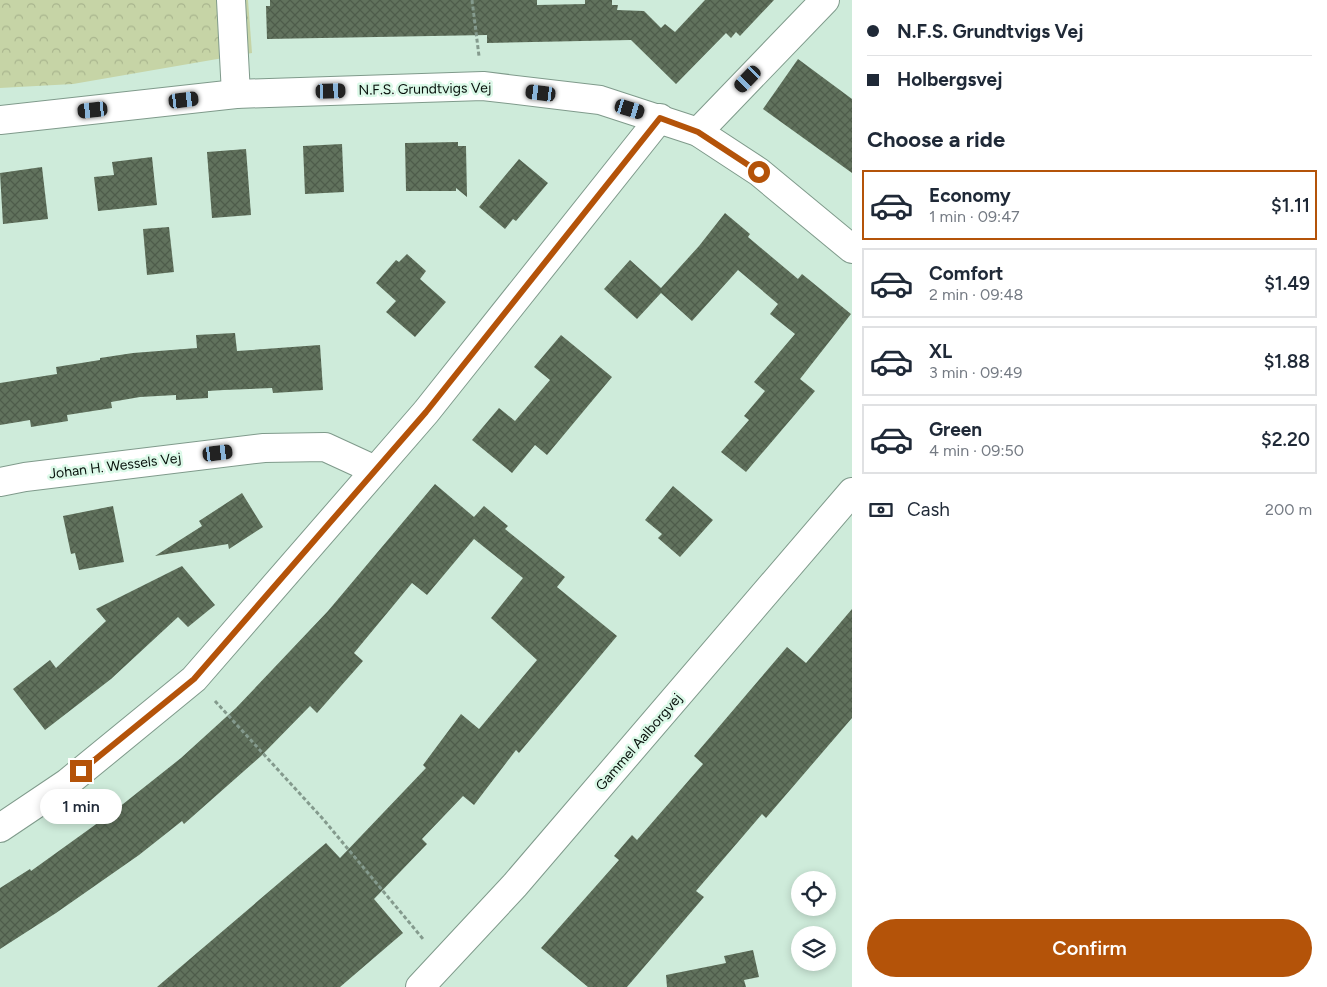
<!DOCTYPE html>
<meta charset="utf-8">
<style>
:root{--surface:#fff;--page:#f2f2f3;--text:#1f2937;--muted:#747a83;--line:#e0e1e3;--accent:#b45309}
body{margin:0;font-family:Figtree,sans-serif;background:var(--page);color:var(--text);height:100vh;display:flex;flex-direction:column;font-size:19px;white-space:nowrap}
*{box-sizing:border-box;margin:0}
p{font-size:16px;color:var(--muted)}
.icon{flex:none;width:28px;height:28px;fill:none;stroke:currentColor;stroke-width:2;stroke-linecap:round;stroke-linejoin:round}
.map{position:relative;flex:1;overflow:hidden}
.sheet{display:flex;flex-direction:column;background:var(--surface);width:475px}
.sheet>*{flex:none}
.hud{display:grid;align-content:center;height:110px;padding:0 15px;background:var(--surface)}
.controls{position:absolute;left:791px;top:871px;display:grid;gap:10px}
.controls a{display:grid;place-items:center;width:45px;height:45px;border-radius:50%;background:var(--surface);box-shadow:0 2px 8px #0003;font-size:25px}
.end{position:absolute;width:22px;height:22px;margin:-11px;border:6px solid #b45309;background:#fff;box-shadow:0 0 0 2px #fff}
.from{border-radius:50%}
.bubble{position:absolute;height:35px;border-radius:18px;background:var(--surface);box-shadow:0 2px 8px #0003;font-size:16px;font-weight:600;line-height:35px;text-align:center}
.car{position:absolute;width:15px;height:30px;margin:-15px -8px;border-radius:6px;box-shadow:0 0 4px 1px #0007;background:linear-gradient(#222 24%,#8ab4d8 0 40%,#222 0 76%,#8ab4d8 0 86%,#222 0)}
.hud b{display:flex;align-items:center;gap:18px;height:48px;font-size:19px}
.hud b+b{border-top:1px solid var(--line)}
.hud i{width:12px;height:12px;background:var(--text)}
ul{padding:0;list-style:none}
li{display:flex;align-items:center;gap:15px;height:70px;margin:0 10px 8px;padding:0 5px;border:2px solid var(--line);border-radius:0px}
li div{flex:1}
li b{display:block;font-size:19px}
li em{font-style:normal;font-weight:600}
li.current{border-color:var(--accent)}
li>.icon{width:45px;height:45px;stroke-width:1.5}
h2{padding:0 15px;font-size:22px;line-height:60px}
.pay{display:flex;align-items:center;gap:12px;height:55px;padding:0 15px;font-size:19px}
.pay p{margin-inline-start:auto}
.primary-button{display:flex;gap:10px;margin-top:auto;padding:10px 15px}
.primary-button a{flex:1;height:58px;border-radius:30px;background:var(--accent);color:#fff;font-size:20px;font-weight:600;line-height:58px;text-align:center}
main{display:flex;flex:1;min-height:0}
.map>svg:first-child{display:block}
.park{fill:url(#park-crowns)}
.building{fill:url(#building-cross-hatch)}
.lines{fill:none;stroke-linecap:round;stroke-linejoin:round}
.street-casing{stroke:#7f9a8b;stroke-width:30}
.secondary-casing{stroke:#7f9a8b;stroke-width:30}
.path{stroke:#849a8d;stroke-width:3;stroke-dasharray:4 2.5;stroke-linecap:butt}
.street{stroke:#fff;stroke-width:28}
.secondary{stroke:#fff;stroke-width:28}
.route{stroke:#b45309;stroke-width:6}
.labels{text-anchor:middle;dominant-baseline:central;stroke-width:5;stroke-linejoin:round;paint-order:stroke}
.street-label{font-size:14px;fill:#060f0a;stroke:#dbf9e8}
</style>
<main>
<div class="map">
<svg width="852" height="987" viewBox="0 0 852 987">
<defs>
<pattern id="park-crowns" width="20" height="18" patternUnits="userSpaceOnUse" patternTransform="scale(1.25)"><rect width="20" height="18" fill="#c6d4a6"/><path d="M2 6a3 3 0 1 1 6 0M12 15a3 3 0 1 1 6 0" fill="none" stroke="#a9b58e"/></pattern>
<pattern id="building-cross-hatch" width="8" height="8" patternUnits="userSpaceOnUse" patternTransform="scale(1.25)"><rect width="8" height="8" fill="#61725d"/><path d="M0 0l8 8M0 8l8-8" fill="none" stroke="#4e5c4b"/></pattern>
</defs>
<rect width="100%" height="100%" fill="#ceebda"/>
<polygon class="park" points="0,0 248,0 252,53 73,84 0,88"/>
<g class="building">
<polygon points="270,0 537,0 537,5 585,4 585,0 612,0 612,5 618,5 617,10 644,11 661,28 665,24 675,32 705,0 774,0 740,36 736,32 731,38 726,33 676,84 631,40 487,43 487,35 267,39 266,6 270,6"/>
<polygon points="798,59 852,99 852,173 763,109"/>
<polygon points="458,142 458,146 466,146 467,197 456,188 456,191 406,191 405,143"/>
<polygon points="342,144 344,192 305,194 303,146"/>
<polygon points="246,149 251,215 212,218 207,152"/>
<polygon points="152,157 157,205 98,211 94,177 114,175 112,162"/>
<polygon points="519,159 548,183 516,221 513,219 505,229 479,207"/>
<polygon points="42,167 48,219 3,224 0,173"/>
<polygon points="725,213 750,234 748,237 798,279 802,274 851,314 800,379 815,391 746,472 721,452 749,420 744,416 765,391 754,382 795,334 770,314 778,304 738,270 692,321 661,293 637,319 604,289 630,260 661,288 699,246"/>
<polygon points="169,227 174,272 147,275 143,229"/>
<polygon points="407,254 426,271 420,279 446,302 415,337 386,312 396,301 376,283 396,260 399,262"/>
<polygon points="235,333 237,351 320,345 323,390 273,393 272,388 224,390 208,391 208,398 176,400 176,395 140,397 111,402 112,408 67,415 68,421 31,427 30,420 0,425 0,383 57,374 56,367 100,360 100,358 133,353 197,348 196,335"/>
<polygon points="561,335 612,377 547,455 535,445 512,473 472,440 499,408 515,421 550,380 534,367"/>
<polygon points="435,484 474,517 484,506 508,526 505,529 565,577 557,587 617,636 519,753 516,750 474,805 463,796 422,839 427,844 374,899 403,933 340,987 157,987 326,843 340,858 426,768 423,765 461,714 479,729 537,660 491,618 523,578 474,539 427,595 412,583 354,653 363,661 317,713 310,706 261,756 184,824 182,821 139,855 56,913 0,949 0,888 30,869 31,871 113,812 181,758 236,708 328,611"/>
<polygon points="673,486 713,520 680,557 658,538 662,534 645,520"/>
<polygon points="242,493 263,527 229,549 228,544 155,556 202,526 199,521"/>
<polygon points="113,506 124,562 79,570 75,553 71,554 63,516"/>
<polygon points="182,566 215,605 188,627 178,617 111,679 45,730 13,689 50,660 56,668 106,621 96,609"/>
<polygon points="852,609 852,718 766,818 762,814 696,891 704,897 627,987 588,987 541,948 619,860 614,856 632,835 637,840 703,764 694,756 787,647 806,663"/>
<polygon points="753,950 759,977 744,980 746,987 667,987 666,975 726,963 724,956"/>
</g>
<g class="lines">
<g class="street-casing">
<g id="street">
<polyline points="231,0 236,94"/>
<polyline points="0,120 236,94 483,86 600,100 698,132 759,172 852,249"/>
<polyline points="698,132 825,0"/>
<polyline points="0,482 25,477 264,448 325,447 375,470"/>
<polyline points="0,828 67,783 194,679 426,412 660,118"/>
</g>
</g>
<g class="secondary-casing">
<polyline id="secondary" points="420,987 515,885 852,492"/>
</g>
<g class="path">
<polyline points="472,0 479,56"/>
<polyline points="215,701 323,819 423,939"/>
</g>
<use href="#street" class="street"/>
<use href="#secondary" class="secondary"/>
</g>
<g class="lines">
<polyline class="route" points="81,771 194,679 426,412 660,118 698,132 759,172"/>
</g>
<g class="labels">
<g class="street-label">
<text transform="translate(425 89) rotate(-1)">N.F.S. Grundtvigs Vej</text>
<text transform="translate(115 466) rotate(-7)">Johan H. Wessels Vej</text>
<text transform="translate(639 742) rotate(-49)">Gammel Aalborgvej</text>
</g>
</g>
</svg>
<div class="controls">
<a><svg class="icon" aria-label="locate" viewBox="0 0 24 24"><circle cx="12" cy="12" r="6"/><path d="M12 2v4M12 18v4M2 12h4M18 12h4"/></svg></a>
<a><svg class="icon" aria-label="layers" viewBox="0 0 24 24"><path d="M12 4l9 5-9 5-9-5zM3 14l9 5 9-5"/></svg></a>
</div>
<i class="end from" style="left:759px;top:172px"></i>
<i class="end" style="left:81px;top:771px"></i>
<div class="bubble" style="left:40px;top:789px;width:82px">1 min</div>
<i class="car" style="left:748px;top:79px;rotate:224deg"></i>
<i class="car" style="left:331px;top:91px;rotate:88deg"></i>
<i class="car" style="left:541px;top:93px;rotate:277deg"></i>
<i class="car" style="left:184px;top:100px;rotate:83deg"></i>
<i class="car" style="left:630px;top:109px;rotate:107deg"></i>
<i class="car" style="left:93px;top:110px;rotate:264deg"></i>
<i class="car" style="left:218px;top:453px;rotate:83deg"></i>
</div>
<section class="sheet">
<div class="hud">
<b><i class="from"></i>N.F.S. Grundtvigs Vej</b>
<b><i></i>Holbergsvej</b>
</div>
<h2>Choose a ride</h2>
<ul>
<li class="current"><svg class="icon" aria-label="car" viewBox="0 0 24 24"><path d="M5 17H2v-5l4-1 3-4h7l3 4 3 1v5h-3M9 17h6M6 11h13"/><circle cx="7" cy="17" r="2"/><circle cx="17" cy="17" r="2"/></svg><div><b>Economy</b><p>1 min · 09:47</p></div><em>$1.11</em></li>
<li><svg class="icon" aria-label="car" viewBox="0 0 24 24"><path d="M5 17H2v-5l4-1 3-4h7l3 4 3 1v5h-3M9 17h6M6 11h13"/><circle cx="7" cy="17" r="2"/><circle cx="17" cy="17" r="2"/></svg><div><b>Comfort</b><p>2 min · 09:48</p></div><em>$1.49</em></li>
<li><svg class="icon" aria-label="car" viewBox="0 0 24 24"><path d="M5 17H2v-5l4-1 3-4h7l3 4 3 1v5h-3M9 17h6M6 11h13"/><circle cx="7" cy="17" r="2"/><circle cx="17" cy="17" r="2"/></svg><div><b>XL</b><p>3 min · 09:49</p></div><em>$1.88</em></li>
<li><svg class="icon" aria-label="car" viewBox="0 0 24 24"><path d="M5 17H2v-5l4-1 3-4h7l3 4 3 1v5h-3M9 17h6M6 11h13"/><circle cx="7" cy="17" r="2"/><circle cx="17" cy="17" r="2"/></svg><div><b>Green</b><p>4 min · 09:50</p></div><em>$2.20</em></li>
</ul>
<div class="pay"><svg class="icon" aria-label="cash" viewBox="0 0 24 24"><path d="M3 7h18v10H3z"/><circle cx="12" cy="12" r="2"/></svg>Cash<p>200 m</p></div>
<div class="primary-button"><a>Confirm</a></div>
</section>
</main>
